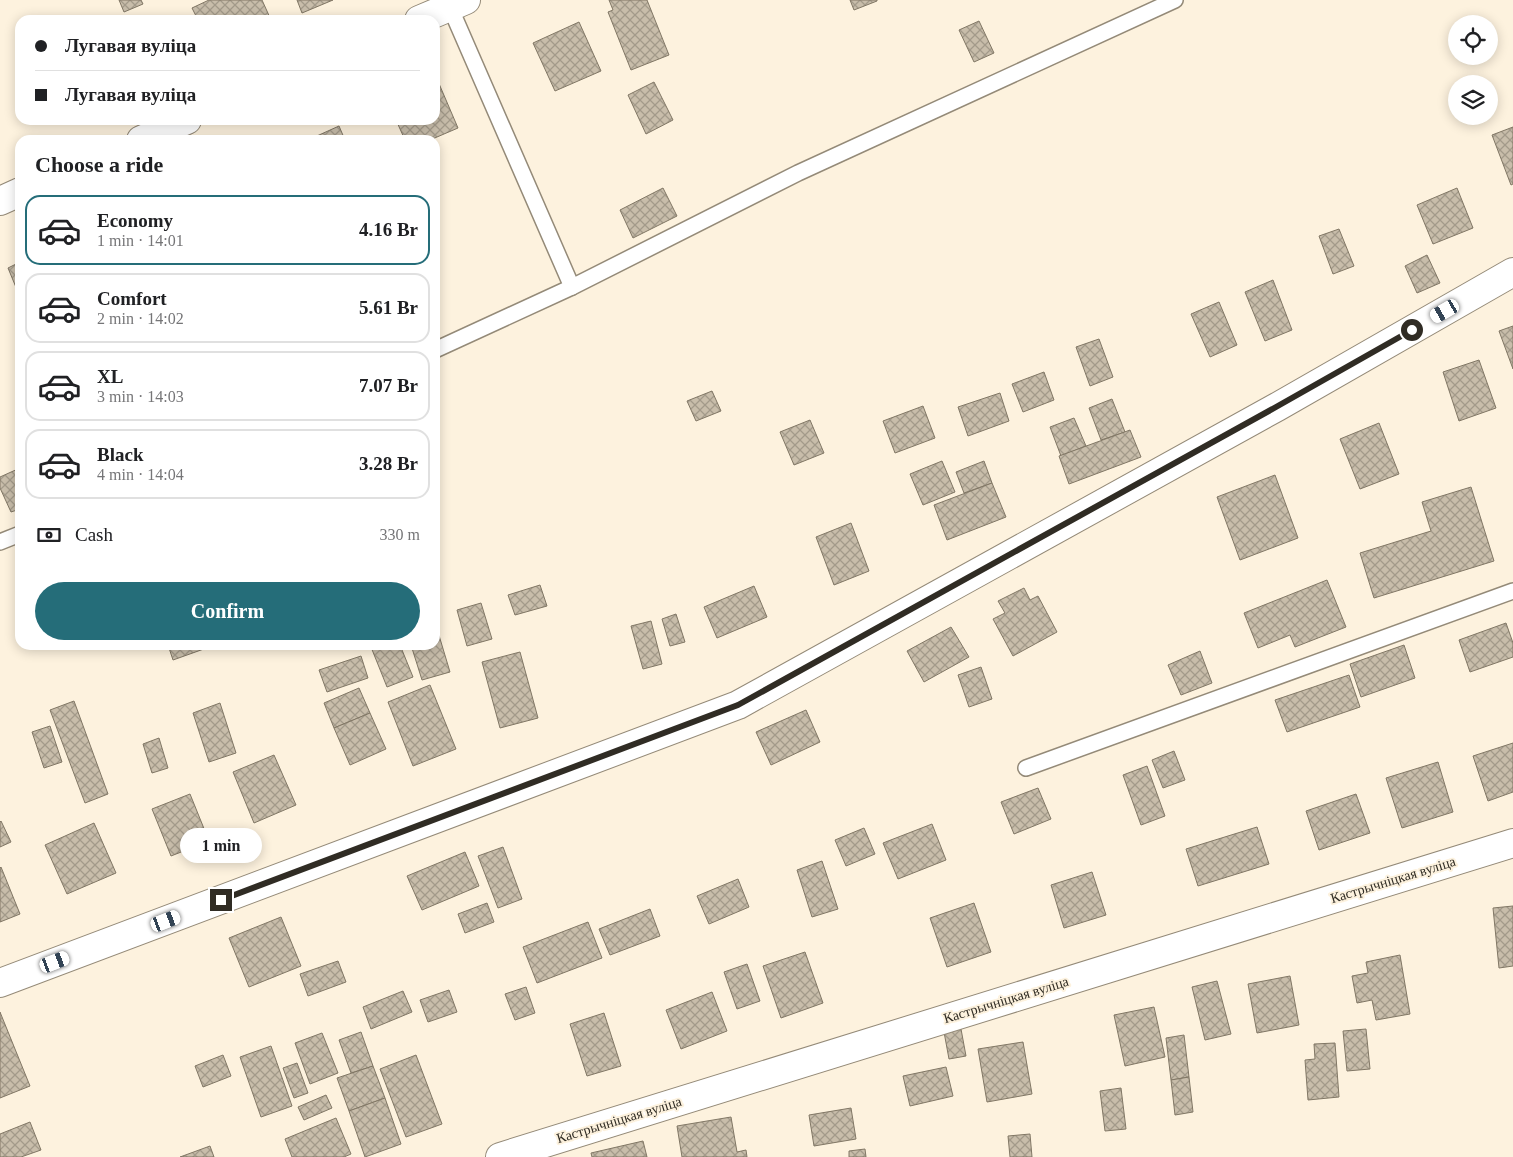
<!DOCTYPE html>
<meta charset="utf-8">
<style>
:root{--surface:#fff;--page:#f6f6f6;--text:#202124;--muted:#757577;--line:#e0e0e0;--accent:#256d79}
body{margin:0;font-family:Georgia,serif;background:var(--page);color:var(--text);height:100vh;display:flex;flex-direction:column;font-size:19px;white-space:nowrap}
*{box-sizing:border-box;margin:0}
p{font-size:16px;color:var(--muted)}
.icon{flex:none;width:28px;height:28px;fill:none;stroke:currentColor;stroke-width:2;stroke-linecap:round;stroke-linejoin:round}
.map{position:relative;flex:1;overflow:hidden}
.sheet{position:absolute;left:15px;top:135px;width:425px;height:515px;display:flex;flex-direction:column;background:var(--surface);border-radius:15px;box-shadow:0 2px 12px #0003}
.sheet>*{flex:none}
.hud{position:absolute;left:15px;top:15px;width:425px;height:110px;border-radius:15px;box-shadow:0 2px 12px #0003;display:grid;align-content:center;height:110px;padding:0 20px;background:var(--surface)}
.buttons{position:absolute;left:1448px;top:15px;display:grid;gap:10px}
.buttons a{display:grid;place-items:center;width:50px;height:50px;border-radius:50%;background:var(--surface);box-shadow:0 2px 12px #0003;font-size:25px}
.end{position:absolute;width:22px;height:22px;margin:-11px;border:6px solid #302c24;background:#fff;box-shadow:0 0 0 2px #fff}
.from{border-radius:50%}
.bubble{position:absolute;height:35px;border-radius:18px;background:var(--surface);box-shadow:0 2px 12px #0003;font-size:16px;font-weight:600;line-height:35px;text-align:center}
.car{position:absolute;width:15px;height:30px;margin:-15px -8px;border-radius:6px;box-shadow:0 0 4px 1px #0007;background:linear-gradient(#fff 24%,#345 0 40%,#fff 0 76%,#345 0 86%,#fff 0)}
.hud b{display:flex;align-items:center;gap:18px;height:48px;font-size:19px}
.hud b+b{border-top:1px solid var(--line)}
.hud i{width:12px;height:12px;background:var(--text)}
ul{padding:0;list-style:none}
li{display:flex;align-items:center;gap:15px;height:70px;margin:0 10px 8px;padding:0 10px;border:2px solid var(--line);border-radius:15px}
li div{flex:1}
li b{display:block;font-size:19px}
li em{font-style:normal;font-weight:600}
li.active{border-color:var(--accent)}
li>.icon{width:45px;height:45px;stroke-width:1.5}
h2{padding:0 20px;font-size:22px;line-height:60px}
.pay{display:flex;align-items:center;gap:12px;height:55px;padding:0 20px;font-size:19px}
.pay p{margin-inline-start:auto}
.primary-button{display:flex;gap:10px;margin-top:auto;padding:10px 20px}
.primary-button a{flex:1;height:58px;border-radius:30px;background:var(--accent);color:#fff;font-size:20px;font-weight:600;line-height:58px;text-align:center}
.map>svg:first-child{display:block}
.building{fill:url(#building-cross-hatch);stroke:#817765}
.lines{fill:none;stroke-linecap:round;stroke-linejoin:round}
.lane-casing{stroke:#948a78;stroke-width:18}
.street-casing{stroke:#948a78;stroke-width:30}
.lane{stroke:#fff;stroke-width:15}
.street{stroke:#fff;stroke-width:28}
.route{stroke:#302c24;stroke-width:6}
.labels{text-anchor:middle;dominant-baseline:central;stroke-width:4;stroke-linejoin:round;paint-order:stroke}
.street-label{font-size:14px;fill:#302c24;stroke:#fdf2de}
</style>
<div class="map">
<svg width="1513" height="1157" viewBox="0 0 1513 1157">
<defs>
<pattern id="building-cross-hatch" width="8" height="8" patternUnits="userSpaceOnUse" patternTransform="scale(1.25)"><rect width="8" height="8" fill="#c8bdaa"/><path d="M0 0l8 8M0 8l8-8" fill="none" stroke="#a39a8a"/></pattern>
</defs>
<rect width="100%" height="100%" fill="#fdf2de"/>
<g class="building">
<polygon points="119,0 141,0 143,4 124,12"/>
<polygon points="209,0 262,0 271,20 198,20 192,8"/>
<polygon points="297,0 333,0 302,13"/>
<polygon points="609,0 647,0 669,55 631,70 608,12 613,10"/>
<polygon points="850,0 877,0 877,1 854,10"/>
<polygon points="979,21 994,53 974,62 959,30"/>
<polygon points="579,22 601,71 555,91 533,43"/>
<polygon points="437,79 458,128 430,140 405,140 396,120 435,120 435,80"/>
<polygon points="654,82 673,120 646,134 628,95"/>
<polygon points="339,126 345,140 308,140"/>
<polygon points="1513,127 1513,184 1511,185 1492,135"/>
<polygon points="663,188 677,216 633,238 620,210"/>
<polygon points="1457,188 1473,228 1433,244 1417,205"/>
<polygon points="1339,229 1354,266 1333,274 1319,236"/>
<polygon points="1427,255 1440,283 1417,293 1405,266"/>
<polygon points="20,262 20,297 8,268"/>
<polygon points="1273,280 1292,330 1265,341 1245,292"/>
<polygon points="1219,302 1237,345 1210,357 1191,314"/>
<polygon points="1513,326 1513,369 1499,331"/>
<polygon points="1099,339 1113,377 1090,386 1076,347"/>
<polygon points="1479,360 1496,408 1459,421 1443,372"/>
<polygon points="1044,372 1054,400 1023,412 1012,384"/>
<polygon points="712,391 721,411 696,421 687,401"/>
<polygon points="1000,393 1009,421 968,436 958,407"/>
<polygon points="1112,399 1125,432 1101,440 1089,408"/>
<polygon points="923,406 935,438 895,453 883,421"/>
<polygon points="1074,418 1086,446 1061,456 1050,427"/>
<polygon points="810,420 824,453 794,465 780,432"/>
<polygon points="1379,423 1399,474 1360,489 1340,439"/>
<polygon points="1130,430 1141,457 1069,484 1059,456"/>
<polygon points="942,461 955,492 923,505 910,474"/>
<polygon points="984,461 992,483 964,493 956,472"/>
<polygon points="20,468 20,509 11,512 0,488 0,477"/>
<polygon points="1275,475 1298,538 1240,560 1217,497"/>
<polygon points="992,483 1006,517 947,540 934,505"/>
<polygon points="1471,487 1494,561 1374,598 1360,553 1431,531 1422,502"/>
<polygon points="851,523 869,571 834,585 816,537"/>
<polygon points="1327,580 1346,627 1295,647 1290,635 1258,648 1244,613"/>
<polygon points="540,585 547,606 515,615 508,595"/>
<polygon points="754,586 767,617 717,638 704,607"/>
<polygon points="1024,588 1030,600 1038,596 1057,632 1013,656 993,619 1005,613 998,601"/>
<polygon points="481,603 492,639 467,646 457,610"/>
<polygon points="676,614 685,642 670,646 662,619"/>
<polygon points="651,621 662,664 643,669 631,626"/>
<polygon points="435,622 450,672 422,680 411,645 435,645"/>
<polygon points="1506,623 1513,643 1513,657 1470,672 1459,640"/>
<polygon points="951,627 969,657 924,682 907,651"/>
<polygon points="168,645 215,645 173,660"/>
<polygon points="377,645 400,645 413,677 387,687 371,647"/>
<polygon points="1404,645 1415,678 1361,697 1350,664"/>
<polygon points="1200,651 1212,683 1181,695 1168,665"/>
<polygon points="520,652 538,718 500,728 482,662"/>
<polygon points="361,656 368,678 327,692 319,670"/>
<polygon points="981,667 992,699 969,707 958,675"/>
<polygon points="1349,675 1360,707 1287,732 1275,700"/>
<polygon points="430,685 456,749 413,766 388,702"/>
<polygon points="359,688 370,713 334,728 324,703"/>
<polygon points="74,701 108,794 85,803 50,710"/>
<polygon points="220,703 236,753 209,762 193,713"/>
<polygon points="806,710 820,742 771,765 756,732"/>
<polygon points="370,713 386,749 350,765 334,728"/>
<polygon points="50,726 62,762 44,768 32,732"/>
<polygon points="159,738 168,768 152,773 143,744"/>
<polygon points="1513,743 1513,792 1488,801 1473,756"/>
<polygon points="1174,751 1185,780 1163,788 1152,760"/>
<polygon points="274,755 296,805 254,823 233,772"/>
<polygon points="1438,762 1453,812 1402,828 1386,778"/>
<polygon points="1147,766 1165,816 1141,825 1123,775"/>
<polygon points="1038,788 1051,819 1014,834 1001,802"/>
<polygon points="190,794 209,841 171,856 152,809"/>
<polygon points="1356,794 1370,833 1319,850 1306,811"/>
<polygon points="1,821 11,842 0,847 0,822"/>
<polygon points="94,823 116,873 67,894 45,845"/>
<polygon points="932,824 946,860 898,879 883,843"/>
<polygon points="1257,827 1269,864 1198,886 1186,849"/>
<polygon points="864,828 875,854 846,866 835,840"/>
<polygon points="503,847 522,899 498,908 478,856"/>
<polygon points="465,852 479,886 422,910 407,876"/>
<polygon points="822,861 838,909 812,917 797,870"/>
<polygon points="1,867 20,914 0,922 0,868"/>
<polygon points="1092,872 1106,915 1064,928 1051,885"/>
<polygon points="738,879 749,907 709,924 697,896"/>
<polygon points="487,903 494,922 465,933 458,914"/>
<polygon points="974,903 991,952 947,967 930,918"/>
<polygon points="1513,906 1513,966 1499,968 1493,908"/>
<polygon points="650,909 660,936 610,955 599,929"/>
<polygon points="281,917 301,966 249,987 229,938"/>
<polygon points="588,922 602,958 537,983 523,947"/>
<polygon points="805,952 823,1003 781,1018 763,966"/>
<polygon points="1400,955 1410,1014 1376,1020 1372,1000 1357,1003 1352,976 1368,973 1366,962"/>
<polygon points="338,961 346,982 308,996 300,974"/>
<polygon points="747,964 760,1001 737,1009 724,972"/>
<polygon points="1290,976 1299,1025 1257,1033 1248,984"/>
<polygon points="1217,981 1231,1034 1205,1040 1192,987"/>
<polygon points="526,987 535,1013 515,1020 505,994"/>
<polygon points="449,990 457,1012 428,1022 420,1000"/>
<polygon points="403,991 412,1012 371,1029 363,1007"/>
<polygon points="712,992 727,1031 681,1049 666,1010"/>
<polygon points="1154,1007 1165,1057 1125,1066 1114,1015"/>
<polygon points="0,1012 30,1086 0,1098"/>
<polygon points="604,1013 621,1066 587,1076 570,1024"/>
<polygon points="961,1029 966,1056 949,1059 944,1032"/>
<polygon points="1366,1029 1370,1069 1347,1071 1343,1031"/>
<polygon points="361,1032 373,1066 351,1073 339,1040"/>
<polygon points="322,1033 338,1073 310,1084 295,1043"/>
<polygon points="1184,1035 1189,1077 1171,1080 1166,1038"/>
<polygon points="1023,1042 1032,1094 987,1102 978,1049"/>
<polygon points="1335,1043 1339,1097 1308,1100 1305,1060 1315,1059 1314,1044"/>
<polygon points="271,1046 292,1106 261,1117 240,1057"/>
<polygon points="223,1055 231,1076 203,1087 195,1066"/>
<polygon points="416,1055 442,1124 406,1137 380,1069"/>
<polygon points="297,1063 308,1093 294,1098 283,1068"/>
<polygon points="373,1066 385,1098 349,1111 337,1078"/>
<polygon points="946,1067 953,1096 910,1106 903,1076"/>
<polygon points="1189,1077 1193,1112 1175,1115 1171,1080"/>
<polygon points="1121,1088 1126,1129 1105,1131 1100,1091"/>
<polygon points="326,1095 332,1108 304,1120 298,1107"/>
<polygon points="385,1098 401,1144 365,1157 349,1111"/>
<polygon points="851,1108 856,1139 814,1146 809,1115"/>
<polygon points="731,1117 737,1152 746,1150 747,1157 682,1157 677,1126"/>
<polygon points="336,1118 351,1154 344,1157 292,1157 285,1139"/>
<polygon points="30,1122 41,1150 21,1157 0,1157 0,1134"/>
<polygon points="1030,1134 1032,1157 1010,1157 1008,1136"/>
<polygon points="643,1141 647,1157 592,1157 591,1153"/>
<polygon points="210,1146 214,1157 180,1157"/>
<polygon points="865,1149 866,1157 849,1157 849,1151"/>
</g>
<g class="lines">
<g class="lane-casing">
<g id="lane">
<polyline points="450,7 572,287"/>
<polyline points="435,350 572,287 798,173 1175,0"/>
<polyline points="0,542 20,534"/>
<polyline points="1026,768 1513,591"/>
</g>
</g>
<g class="street-casing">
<g id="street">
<polyline points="419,20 466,0"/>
<polyline points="141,140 187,120"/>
<polyline points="0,201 20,192"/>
<polyline points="0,983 738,705 1277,407 1513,272"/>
<polyline points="500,1157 1513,843"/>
</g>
</g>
<use href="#lane" class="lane"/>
<use href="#street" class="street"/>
</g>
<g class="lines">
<polyline class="route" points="221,900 738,705 1276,407 1412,330"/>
</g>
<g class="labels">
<g class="street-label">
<text transform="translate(1393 880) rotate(-17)">Кастрычніцкая вуліца</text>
<text transform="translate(1006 1000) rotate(-17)">Кастрычніцкая вуліца</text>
<text transform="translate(619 1120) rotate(-17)">Кастрычніцкая вуліца</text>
</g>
</g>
</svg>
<div class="buttons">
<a><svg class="icon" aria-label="locate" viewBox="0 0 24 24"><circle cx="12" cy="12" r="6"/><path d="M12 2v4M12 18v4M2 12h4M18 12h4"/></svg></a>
<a><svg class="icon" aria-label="layers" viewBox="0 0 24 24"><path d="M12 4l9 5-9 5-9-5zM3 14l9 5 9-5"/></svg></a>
</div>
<i class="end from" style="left:1412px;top:330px"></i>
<i class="end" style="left:221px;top:900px"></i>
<div class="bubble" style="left:180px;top:828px;width:82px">1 min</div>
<i class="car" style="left:1445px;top:311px;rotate:240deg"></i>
<i class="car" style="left:166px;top:921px;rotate:69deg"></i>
<i class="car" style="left:55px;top:962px;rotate:69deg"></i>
<div class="hud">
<b><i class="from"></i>Лугавая вуліца</b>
<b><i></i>Лугавая вуліца</b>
</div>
<section class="sheet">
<h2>Choose a ride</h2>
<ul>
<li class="active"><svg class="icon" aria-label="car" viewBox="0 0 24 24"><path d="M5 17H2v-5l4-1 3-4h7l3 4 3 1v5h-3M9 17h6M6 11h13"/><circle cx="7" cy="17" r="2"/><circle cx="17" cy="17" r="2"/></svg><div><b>Economy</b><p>1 min · 14:01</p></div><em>4.16 Br</em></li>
<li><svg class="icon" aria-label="car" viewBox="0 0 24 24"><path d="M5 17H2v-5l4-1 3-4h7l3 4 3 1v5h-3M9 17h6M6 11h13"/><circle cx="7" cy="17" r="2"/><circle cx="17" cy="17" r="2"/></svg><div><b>Comfort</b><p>2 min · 14:02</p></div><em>5.61 Br</em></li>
<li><svg class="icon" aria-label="car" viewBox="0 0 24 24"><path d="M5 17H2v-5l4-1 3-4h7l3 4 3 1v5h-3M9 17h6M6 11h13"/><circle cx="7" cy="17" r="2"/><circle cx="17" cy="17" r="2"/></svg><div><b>XL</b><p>3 min · 14:03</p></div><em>7.07 Br</em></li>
<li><svg class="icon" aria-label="car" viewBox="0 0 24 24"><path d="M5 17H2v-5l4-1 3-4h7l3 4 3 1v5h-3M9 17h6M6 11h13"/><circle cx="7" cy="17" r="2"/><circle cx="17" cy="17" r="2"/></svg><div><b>Black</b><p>4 min · 14:04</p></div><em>3.28 Br</em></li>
</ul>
<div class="pay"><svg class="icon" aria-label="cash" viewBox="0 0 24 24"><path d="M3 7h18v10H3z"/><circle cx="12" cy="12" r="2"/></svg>Cash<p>330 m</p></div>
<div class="primary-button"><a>Confirm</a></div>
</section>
</div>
